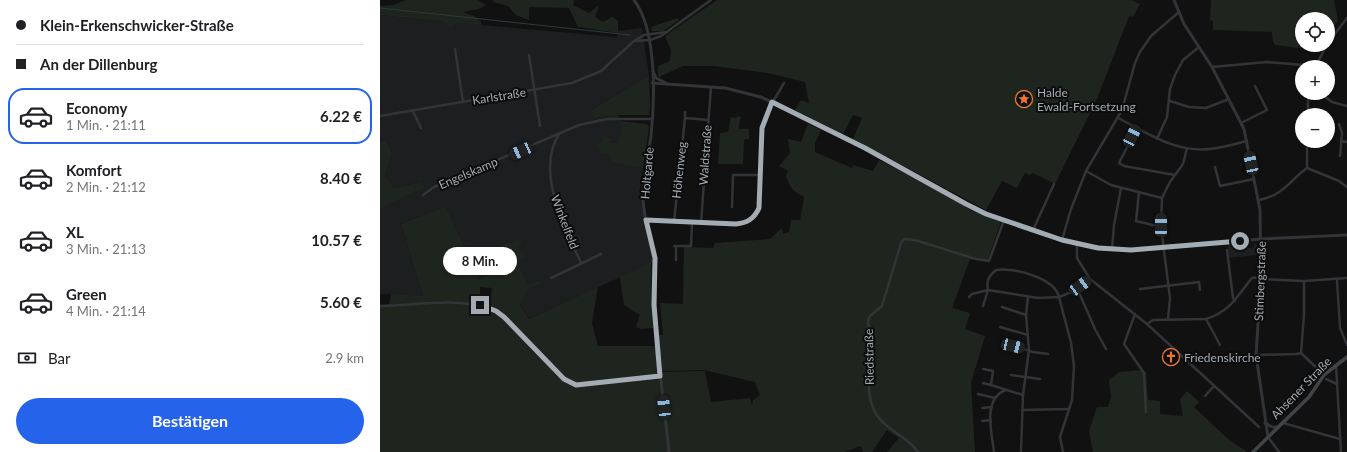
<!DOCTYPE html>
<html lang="de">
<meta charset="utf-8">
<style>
:root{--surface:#fff;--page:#f2f2f2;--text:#202124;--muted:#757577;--line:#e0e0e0;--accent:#2563eb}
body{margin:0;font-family:Lato,sans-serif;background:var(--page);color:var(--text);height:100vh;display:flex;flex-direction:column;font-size:15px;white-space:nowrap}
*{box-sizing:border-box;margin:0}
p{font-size:13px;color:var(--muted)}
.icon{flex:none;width:22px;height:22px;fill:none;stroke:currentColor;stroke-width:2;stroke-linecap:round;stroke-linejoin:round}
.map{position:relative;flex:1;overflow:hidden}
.drawer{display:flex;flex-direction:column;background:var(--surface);width:380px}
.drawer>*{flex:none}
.banner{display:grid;align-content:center;height:88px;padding:0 16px;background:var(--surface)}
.controls{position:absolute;left:915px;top:12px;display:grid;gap:8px}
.controls a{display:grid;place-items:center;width:40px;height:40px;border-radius:50%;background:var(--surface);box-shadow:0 1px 3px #0004;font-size:20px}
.end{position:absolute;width:18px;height:18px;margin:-9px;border:5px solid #a3acb2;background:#111;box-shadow:0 0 0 2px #111}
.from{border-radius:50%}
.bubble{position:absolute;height:28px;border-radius:14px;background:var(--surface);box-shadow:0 1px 3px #0004;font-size:13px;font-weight:700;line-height:28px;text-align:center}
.car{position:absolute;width:12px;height:24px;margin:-12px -6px;border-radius:5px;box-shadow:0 0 3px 1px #0007;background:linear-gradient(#222 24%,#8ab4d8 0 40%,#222 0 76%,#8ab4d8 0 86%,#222 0)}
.banner b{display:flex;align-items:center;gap:14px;height:38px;font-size:15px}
.banner b+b{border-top:1px solid var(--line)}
.banner i{width:10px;height:10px;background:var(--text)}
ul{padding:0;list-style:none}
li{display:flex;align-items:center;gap:12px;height:56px;margin:0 8px 6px;padding:0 8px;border:2px solid transparent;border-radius:16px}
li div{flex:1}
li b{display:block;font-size:15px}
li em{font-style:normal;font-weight:700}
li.active{border-color:var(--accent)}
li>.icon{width:36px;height:36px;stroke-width:1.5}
.pay{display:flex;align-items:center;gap:10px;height:44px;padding:0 16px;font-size:15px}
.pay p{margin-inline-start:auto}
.action{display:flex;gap:8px;margin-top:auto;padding:8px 16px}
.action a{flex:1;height:46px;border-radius:24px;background:var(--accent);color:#fff;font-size:16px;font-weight:700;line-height:46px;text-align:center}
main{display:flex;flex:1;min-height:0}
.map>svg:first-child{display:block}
.built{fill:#1d1e1f}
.green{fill:#1e251e;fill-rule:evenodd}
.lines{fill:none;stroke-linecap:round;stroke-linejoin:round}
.stream{stroke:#2d3a3c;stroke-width:1}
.minor{stroke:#323437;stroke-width:2.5}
.tertiary{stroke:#323437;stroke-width:3}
.secondary{stroke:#404447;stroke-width:3.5}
.route{stroke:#a3acb2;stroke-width:5}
.labels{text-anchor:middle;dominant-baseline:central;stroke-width:4;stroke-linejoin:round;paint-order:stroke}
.poi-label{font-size:12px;fill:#a3acb2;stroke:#0c0c0d;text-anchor:start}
.street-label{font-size:12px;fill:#a3acb2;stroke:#0c0c0d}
</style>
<main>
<section class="drawer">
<div class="banner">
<b><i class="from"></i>Klein-Erkenschwicker-Straße</b>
<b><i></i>An der Dillenburg</b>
</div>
<ul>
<li class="active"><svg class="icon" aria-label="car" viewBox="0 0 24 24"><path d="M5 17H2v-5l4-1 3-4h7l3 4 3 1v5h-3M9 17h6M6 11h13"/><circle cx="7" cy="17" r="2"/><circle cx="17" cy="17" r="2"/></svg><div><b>Economy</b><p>1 Min. · 21:11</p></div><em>6.22 €</em></li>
<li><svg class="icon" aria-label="car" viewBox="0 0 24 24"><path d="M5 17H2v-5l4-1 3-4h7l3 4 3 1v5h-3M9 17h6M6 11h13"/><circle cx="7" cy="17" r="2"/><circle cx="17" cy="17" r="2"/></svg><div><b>Komfort</b><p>2 Min. · 21:12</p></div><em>8.40 €</em></li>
<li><svg class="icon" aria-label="car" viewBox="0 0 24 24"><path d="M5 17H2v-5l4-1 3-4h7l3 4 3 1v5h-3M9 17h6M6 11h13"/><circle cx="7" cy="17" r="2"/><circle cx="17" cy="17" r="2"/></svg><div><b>XL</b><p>3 Min. · 21:13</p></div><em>10.57 €</em></li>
<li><svg class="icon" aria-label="car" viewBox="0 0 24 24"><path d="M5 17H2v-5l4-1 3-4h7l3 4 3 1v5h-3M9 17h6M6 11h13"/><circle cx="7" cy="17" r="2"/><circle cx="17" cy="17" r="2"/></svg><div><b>Green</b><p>4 Min. · 21:14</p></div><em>5.60 €</em></li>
</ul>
<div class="pay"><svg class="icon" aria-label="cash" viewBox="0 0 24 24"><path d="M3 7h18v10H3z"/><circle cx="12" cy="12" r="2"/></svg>Bar<p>2.9 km</p></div>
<div class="action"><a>Bestätigen</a></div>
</section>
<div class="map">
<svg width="967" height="452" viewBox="0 0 967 452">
<rect width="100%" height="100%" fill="#111112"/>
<g class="built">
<polygon points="0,15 66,22 237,37 238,31 262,28 269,75 210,111 213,118 239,115 241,128 238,143 230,142 229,154 263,168 266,140 260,189 273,262 149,319 120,270 99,279 66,206 21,224 43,296 0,294 0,209 44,187 39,182 14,188 5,176 12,153 5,139 0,143"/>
<polygon points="874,243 877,245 878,255 849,258 848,246 867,244 868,248 874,247"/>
</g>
<g class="green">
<polygon points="26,0 97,0 106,5 98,9 83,12 94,16 101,22 101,25 74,23 71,28 66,22 0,15 0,6 13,5"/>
<polygon points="113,0 194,0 193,5 209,13 219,5 215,17 223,22 232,17 238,21 238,33 198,27 189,8 149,7 149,20 136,15 128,6 113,2"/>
<polygon points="337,0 751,0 760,4 753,17 749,16 717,99 675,184 653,173 649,175 645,173 637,188 622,181 606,210 473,139 482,118 473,115 463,134 415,110 421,100 429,103 425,82 388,73 334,66 303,66 279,77 278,76 278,66 290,61 291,50 285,36"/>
<polygon points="831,0 954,0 958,21 952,29 954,31 948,36 948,19 922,19 922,45 939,45 937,46 918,48 895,45 893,42 892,32 833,30 833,21 830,20"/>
<polygon points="298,18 299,20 283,31 272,31 271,27"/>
<polygon points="269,75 270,106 269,115 239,115 213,118 210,111"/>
<polygon points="358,116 361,117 359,124 359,129 369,129 369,139 364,139 363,164 338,164 340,133 348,132 351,117 356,118"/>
<polygon points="239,121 267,124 269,127 263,168 232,162 228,154 220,153 217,143 222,142 224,136 230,139 230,142 238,143 241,128"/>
<path d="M428 124 441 130 435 143V152L472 168 473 165 493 171 499 160 548 185 591 210 621 221 608 259H590L572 308 590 313 585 329 605 336 591 383 595 452H507L519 438 507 430 492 452H483L481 446 465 452H0V306L47 302 9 305 11 294 43 296 21 224 66 206 99 279 120 270 123 265C116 261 114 257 115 249L128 243 143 238 138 248 147 257 137 262 148 285 161 280V283L150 288 140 305 149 319 218 287 212 323 218 346H277L280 372 325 371 331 402 370 398 372 406 373 400 380 395 375 382 324 370 282 371 278 335H283L280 303 303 304 304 247 333 248 335 243 390 239 402 228 403 234 409 232 411 220H420L424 197C414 192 409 187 406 176L408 171 399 166 410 153 408 139 421 142ZM100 287 112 288 110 307C135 319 152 345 169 365L116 311 100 305Z"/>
<polygon points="5,139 12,153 5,176 14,188 40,182 45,187 0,209 0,143"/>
<polygon points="271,262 273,328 261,329 256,327 260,315 244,305 240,277"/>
<polygon points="762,370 763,372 766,372 768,400 780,401 780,414 803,416 800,399 807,391 819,402 814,407 848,439 866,451 865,452 713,452 709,431 717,407 728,407 731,397 729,380 739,372"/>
</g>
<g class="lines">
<polyline class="stream" points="0,8 250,35"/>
<g class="minor">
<polyline points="255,41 270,40 281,36 331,0"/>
<polyline points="948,43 967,18"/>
<polyline points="75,49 83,102"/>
<polyline points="149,55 160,126"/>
<polyline points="832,67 887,62 936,66"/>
<polyline points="935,67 947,45"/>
<polyline points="940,93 952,102 967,106"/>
<polyline points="790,101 809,107 826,108 849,99"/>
<polyline points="33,111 41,128"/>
<polyline points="305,112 305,118"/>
<polyline points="928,115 928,93"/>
<polyline points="0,116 192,83 221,71 254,41 264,35 287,32"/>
<path d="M738 118C768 133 796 153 830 149 842 148 855 144 867 141"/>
<polyline points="861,123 887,110 875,86"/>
<polyline points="959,124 962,133 960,156"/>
<polyline points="757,128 739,163 744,166 795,175"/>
<path d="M179 134C155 172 185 227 201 263"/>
<polyline points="777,139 787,117 790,89 795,75 803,60 819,47"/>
<polyline points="961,141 967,142"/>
<polyline points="835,167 840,186 874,179"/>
<polyline points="927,168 927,141"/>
<polyline points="706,171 731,185 782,198"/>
<polyline points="759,192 756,221 781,227"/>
<polyline points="43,195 54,187 199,125 227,119 272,119"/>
<path d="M879 200C904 195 909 181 927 168L959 181 967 187"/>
<polyline points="352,207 353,175 381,175"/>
<path d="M266 220 356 224C367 223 374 219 379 208L382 128 390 107 404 83"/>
<polyline points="294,222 305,118 328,120"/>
<polyline points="321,223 331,87"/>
<polyline points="653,230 674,184"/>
<polyline points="682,240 691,209 706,171 742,110 755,63 760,52 771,36 799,12"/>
<polyline points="697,244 697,258 710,279 767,324 879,427"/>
<polyline points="294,246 311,246 312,223"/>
<polyline points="732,249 734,225 741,188"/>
<polyline points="847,250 853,298 855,301"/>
<polyline points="296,260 296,246"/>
<path d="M616 270C633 267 675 278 679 297L658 298 608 290C606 280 609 276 616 270Z"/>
<polyline points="171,278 221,254"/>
<polyline points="881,279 924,281 967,278"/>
<polyline points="957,280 960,328 967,345"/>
<polyline points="924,281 924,315 921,353 944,375"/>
<polyline points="697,288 715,329 726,349"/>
<polyline points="760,289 819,282 820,290"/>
<polyline points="589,297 592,294 608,290 603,306"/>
<path d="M0 306C38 306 92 293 124 317L184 379 196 385 280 376"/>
<polyline points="622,307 646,315"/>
<polyline points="755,314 744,344 764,373 766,412"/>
<polyline points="788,319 790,298 781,227 782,198 790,182 803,164 807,148"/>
<polyline points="826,319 840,345"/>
<path d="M767 324 773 320 826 319C851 311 857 296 872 278L881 277"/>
<polyline points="620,327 648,335"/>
<polyline points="633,346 653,352 668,354"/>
<polyline points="876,355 917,354 921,353"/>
<polyline points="956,365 961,452"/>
<polyline points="603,369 613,371 611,385 643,395"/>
<polyline points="631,375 660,379"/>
<polyline points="946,379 957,384"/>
<polyline points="603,383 611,385"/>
<polyline points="598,394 615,398"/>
<polyline points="825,396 834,386"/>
<polyline points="602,408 612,407"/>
<polyline points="642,410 689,409"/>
<polyline points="602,421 611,420"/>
<polyline points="903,423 960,439"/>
<polyline points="888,437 899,452"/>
<path d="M538 452C528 437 510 432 499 418 485 401 489 375 490 355 491 344 489 332 488 321L490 316 502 306 521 243 524 239 535 240 596 259 609 261 624 220"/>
<path d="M614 452C612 434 602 398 626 390"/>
<polyline points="641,452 643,395 649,350 646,315 648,297"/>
<polyline points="683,452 680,437 692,400 694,366 691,343 679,297 689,293 710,279"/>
</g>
<g class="tertiary">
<path d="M254 0C277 30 275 98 271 136 268 157 262 178 263 199 264 210 265 221 268 232 271 240 275 249 275 258 277 274 274 291 275 307 277 356 284 404 289 452"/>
<polyline points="794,0 804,24 832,67 864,129 880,210 881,279 876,355 888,437"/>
<polyline points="273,71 276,78 286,83"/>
<polyline points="272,83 345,88 381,97 465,138 606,214 682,240 702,245 751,250 881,239 967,235"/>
<polyline points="885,423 892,427 898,427"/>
</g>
<polyline class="secondary" points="873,452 929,397 944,375 967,357"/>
</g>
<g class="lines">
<path class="route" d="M100 305 116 311 124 317 184 379 196 385 280 376 274 305 275 258 266 220 356 224C367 223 374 219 379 208L382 128 392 102 485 148 586 204 606 214 682 240 718 248 751 250 860 241"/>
</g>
<defs>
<g id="sight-ring" transform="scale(0.9)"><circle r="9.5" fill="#0c0c0d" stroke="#e87533" stroke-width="1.5"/><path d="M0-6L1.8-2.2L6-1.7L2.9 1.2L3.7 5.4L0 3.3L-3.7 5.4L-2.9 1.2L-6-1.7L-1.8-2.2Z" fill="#e87533"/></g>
<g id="church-ring" transform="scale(0.9)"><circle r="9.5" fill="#0c0c0d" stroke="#e87533" stroke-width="1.5"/><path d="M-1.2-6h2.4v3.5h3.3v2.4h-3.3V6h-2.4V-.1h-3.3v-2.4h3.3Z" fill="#e87533"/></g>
</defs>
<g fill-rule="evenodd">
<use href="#sight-ring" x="644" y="99"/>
<use href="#church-ring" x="791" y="357"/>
</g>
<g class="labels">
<g class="poi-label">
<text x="657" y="92">Halde<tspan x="657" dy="14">Ewald-Fortsetzung</tspan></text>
<text x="804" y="357">Friedenskirche</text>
</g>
<g class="street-label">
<text transform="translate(119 96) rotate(-9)">Karlstraße</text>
<text transform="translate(325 155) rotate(-86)">Waldstraße</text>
<text transform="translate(299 170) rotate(-84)">Höhenweg</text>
<text transform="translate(88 173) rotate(-23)">Engelskamp</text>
<text transform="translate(267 173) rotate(-85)">Holtgarde</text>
<text transform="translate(185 222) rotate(69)">Winkelfeld</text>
<text transform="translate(880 281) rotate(-88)">Stimbergstraße</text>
<text transform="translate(489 357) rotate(-91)">Riedstraße</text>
<text transform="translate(921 388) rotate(-46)">Ahsener Straße</text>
</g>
</g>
</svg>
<div class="controls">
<a><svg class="icon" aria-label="locate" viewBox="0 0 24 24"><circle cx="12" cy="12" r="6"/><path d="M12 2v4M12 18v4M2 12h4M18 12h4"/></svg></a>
<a>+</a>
<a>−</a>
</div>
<i class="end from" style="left:860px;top:241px"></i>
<i class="end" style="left:100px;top:305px"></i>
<div class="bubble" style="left:63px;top:247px;width:74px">8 Min.</div>
<i class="car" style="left:752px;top:136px;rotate:27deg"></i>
<i class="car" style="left:141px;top:151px;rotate:246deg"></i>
<i class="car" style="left:871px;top:163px;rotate:348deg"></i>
<i class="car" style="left:781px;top:225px;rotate:0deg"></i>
<i class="car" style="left:700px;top:286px;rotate:54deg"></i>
<i class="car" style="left:633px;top:346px;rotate:103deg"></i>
<i class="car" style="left:284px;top:407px;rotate:354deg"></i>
</div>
</main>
